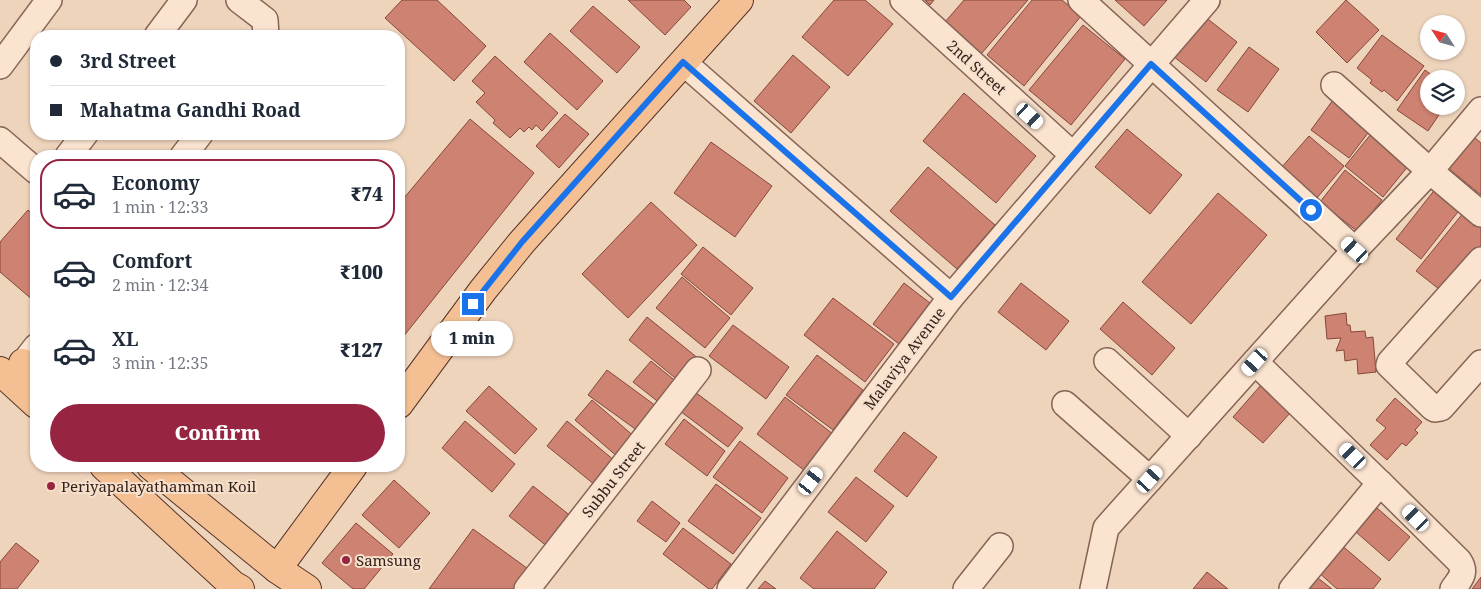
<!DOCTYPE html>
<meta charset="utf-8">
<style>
:root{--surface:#fff;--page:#f2f2f3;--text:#1f2937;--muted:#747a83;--line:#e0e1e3;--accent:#972440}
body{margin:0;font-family:"Noto Serif",serif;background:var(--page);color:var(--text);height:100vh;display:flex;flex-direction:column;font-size:19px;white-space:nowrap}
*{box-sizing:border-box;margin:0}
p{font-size:16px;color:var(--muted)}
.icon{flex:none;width:28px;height:28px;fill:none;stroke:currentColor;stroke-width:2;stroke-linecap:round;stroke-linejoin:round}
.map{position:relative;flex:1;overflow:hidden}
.sheet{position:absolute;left:30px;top:150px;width:375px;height:322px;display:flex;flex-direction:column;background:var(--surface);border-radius:20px;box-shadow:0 1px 4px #0004}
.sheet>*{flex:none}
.hud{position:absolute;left:30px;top:30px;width:375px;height:110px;border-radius:20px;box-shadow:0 1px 4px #0004;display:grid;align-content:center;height:110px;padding:0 20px;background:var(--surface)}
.needle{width:32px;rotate:306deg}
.buttons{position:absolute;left:1420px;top:15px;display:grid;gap:10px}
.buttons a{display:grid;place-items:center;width:45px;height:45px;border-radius:50%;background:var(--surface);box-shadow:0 1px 4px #0004;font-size:25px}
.end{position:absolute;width:22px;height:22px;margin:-11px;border:6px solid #1a73e8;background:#fff;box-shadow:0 0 0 2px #fff}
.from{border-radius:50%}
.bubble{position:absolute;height:35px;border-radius:18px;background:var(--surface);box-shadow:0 1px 4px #0004;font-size:16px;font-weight:800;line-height:35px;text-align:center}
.car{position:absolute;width:15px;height:30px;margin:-15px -8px;border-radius:6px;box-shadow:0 0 4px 1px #0007;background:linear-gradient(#fff 24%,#345 0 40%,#fff 0 76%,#345 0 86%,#fff 0)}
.hud b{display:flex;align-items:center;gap:18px;height:48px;font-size:19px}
.hud b+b{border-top:1px solid var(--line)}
.hud i{width:12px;height:12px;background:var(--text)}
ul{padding:9px 0 0;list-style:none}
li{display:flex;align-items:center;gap:15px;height:70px;margin:0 10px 8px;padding:0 10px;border:2px solid transparent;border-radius:20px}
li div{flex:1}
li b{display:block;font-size:19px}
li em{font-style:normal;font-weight:800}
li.selected{border-color:var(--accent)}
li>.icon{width:45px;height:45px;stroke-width:1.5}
.action{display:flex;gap:10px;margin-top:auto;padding:10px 20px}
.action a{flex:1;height:58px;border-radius:30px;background:var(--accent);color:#fff;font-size:20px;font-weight:800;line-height:58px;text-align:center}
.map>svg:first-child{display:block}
.building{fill:#ce8271;stroke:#86473b}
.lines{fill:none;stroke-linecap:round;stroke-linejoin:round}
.minor-casing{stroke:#866456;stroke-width:28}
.major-casing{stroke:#54342a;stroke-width:30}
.minor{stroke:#fae3cf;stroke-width:25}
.major{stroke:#f4bf92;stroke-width:28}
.route{stroke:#1a73e8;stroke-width:6}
.poi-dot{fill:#972440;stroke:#f6e0cc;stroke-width:2}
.labels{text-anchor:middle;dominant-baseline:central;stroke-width:4;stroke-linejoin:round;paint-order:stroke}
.street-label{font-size:15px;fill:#35211b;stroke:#f6e0cc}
.poi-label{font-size:15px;fill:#35211b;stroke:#f6e0cc;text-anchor:start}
</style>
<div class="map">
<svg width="1481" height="589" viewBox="0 0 1481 589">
<rect width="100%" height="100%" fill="#efd4bc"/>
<g class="building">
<polygon points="402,0 437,0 486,46 454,81 385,18"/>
<polygon points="628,0 684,0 691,7 665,35"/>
<polygon points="834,0 865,0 893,24 848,76 802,37"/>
<polygon points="925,0 934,0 930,5"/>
<polygon points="964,0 1028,0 981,54 945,22"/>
<polygon points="1032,0 1062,0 1081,16 1024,86 987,55"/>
<polygon points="1115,0 1167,0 1144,26"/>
<polygon points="1346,0 1379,30 1347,63 1316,32"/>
<polygon points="593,6 640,47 617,73 570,31"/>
<polygon points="1204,16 1237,42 1206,82 1173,56"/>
<polygon points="1083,25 1125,59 1071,125 1029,90"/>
<polygon points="550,33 603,81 577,110 524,62"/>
<polygon points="1382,35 1424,66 1397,101 1384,90 1382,92 1370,83 1372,80 1357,68"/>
<polygon points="1249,47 1279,69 1248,112 1217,90"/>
<polygon points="793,55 830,87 791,133 754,101"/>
<polygon points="495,56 558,113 542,131 536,125 532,130 529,127 524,132 520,128 510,138 493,123 495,120 476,102 485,93 472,81"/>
<polygon points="1425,70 1437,79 1429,79 1429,106 1445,106 1428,131 1397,110"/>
<polygon points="964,93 1036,156 996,203 923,141"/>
<polygon points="1333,100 1371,129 1349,158 1311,130"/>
<polygon points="565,114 589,134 559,168 536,146"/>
<polygon points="470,119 534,173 399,342 399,204"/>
<polygon points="1127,129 1182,175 1150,214 1095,167"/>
<polygon points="1371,134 1409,165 1383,197 1345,166"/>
<polygon points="1309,136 1344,166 1316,199 1281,168"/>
<polygon points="1474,137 1481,143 1481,195 1448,168"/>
<polygon points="711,142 772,186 735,237 674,193"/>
<polygon points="928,167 995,225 957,269 890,211"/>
<polygon points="1345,170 1382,200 1357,231 1320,202"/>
<polygon points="1436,188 1461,208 1421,259 1396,239"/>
<polygon points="1218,193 1267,235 1191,324 1142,282"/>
<polygon points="651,202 697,245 628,318 582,274"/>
<polygon points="28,210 36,217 36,298 34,301 0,272 0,242"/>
<polygon points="1464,212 1481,226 1481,247 1444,293 1416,271"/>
<polygon points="703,247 753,288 731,315 681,274"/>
<polygon points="682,277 730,318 705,348 656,308"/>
<polygon points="904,283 930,303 899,344 873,324"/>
<polygon points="1021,283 1069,321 1046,350 998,312"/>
<polygon points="833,298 894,344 865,382 804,335"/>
<polygon points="1123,302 1175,348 1152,375 1100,329"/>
<polygon points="1346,313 1347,325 1350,325 1351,332 1365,331 1366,338 1373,337 1376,372 1358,374 1357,359 1345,361 1344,350 1336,351 1341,338 1327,339 1325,316"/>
<polygon points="647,317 699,359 680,382 629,340"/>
<polygon points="733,325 789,367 766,399 709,356"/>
<polygon points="817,355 863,390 833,430 786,395"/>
<polygon points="651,361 678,383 661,404 633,382"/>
<polygon points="607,370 656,406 638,431 588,395"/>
<polygon points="1261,385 1291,412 1263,443 1233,417"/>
<polygon points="489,386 537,429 515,454 466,411"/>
<polygon points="695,392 743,428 728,447 680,411"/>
<polygon points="785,397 833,434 805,471 757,434"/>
<polygon points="1395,398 1422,422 1415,430 1418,433 1406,446 1402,443 1387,460 1370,445 1386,428 1376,420"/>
<polygon points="592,400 636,438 619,458 575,420"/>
<polygon points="684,419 725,451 707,476 665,444"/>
<polygon points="465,421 515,464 492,492 442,448"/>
<polygon points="567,421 615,461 595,485 547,446"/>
<polygon points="904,432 937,457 907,497 874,471"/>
<polygon points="740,441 788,478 762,513 713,477"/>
<polygon points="856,477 894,506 866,542 828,512"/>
<polygon points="394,480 430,513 399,548 362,515"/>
<polygon points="716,484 761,518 733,554 688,521"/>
<polygon points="533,486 572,517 548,547 509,516"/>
<polygon points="652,501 680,523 666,542 637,521"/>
<polygon points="1377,508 1410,537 1389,561 1356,532"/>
<polygon points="356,523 393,554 364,589 353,589 322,563"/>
<polygon points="683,528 731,564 712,589 709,589 663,554"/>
<polygon points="473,529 531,571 517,589 429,589"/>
<polygon points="837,531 887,572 874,589 814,589 800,578"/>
<polygon points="16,543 39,561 17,589 0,589 0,562"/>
<polygon points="1339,543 1381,579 1373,589 1337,589 1316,570"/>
<polygon points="1207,572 1228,589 1193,589"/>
<polygon points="1314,575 1332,589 1302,589"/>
<polygon points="1481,577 1481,589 1472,589"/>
<polygon points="765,581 776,589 758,589"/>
</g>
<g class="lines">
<g class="minor-casing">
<g id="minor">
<polyline points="239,0 265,20 266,36"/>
<polyline points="903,0 1073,155"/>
<polyline points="1081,0 1355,250"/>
<polyline points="157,36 184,0"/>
<polyline points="683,62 951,297"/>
<polyline points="0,66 49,0"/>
<polyline points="1334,85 1430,171 1481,214"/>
<polyline points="0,140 36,171"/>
<polyline points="68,156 85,134"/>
<polyline points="183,156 200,134"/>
<polyline points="1481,260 1390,362 1389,365 1432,407 1435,409 1441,408 1481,363"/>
<polyline points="1107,361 1189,436"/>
<polyline points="1255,362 1380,483 1292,589"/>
<polyline points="12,378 36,347"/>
<polyline points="1065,404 1150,479"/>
<path d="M1380 483 1459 561C1467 573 1460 579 1453 589"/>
<polyline points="527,589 698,370"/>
<polyline points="730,589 951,297 1207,0"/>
<polyline points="966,589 1000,546"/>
<polyline points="1093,589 1106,528 1355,250 1430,171 1481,110"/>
</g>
</g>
<g class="major-casing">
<g id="major">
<polyline points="23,363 36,373"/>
<polyline points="0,371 36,404"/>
<polyline points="399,404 483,290 522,242 739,0"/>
<polyline points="104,466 233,585 240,589"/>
<polyline points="151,466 277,569 307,589"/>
<polyline points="277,569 353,466"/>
</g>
</g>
<use href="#minor" class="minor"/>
<use href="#major" class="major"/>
</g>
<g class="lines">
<polyline class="route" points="473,304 522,242 683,62 951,297 1151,64 1311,210"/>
</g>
<g class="poi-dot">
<circle cx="51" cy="486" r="5"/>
<circle cx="346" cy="560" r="5"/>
</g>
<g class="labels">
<g class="street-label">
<text transform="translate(977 67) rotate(42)">2nd Street</text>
<text transform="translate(904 358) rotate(-53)">Malaviya Avenue</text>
<text transform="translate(613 479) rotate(-52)">Subbu Street</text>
</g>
<g class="poi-label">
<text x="61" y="486">Periyapalayathamman Koil</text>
<text x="356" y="560">Samsung</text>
</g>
</g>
</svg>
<div class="buttons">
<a><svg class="needle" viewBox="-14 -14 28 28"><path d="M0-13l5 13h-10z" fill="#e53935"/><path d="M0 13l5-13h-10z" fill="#747a83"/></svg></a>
<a><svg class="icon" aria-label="layers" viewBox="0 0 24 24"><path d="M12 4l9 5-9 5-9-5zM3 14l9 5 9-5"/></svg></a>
</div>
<i class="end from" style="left:1311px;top:210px"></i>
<i class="end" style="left:473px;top:304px"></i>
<div class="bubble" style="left:431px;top:321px;width:82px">1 min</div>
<i class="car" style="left:1030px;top:116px;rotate:132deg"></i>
<i class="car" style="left:1355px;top:250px;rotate:312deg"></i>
<i class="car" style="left:1255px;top:362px;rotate:222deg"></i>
<i class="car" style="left:1353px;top:456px;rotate:314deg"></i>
<i class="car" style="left:1150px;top:479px;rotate:42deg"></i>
<i class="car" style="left:811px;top:481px;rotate:37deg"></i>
<i class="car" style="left:1416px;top:518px;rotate:315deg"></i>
<div class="hud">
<b><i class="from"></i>3rd Street</b>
<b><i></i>Mahatma Gandhi Road</b>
</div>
<section class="sheet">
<ul>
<li class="selected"><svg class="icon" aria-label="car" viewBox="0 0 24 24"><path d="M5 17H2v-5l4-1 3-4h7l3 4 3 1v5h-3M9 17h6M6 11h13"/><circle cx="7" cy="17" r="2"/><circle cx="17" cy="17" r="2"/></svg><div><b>Economy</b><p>1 min · 12:33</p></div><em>₹74</em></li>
<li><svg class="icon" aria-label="car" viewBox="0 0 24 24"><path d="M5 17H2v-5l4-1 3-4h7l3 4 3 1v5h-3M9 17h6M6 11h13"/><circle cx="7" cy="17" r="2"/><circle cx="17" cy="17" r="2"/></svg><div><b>Comfort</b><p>2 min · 12:34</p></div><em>₹100</em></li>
<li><svg class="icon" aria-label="car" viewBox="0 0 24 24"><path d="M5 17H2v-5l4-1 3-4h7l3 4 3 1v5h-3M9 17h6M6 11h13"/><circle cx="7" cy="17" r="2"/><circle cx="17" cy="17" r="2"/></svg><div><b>XL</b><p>3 min · 12:35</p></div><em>₹127</em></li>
</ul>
<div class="action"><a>Confirm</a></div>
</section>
</div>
